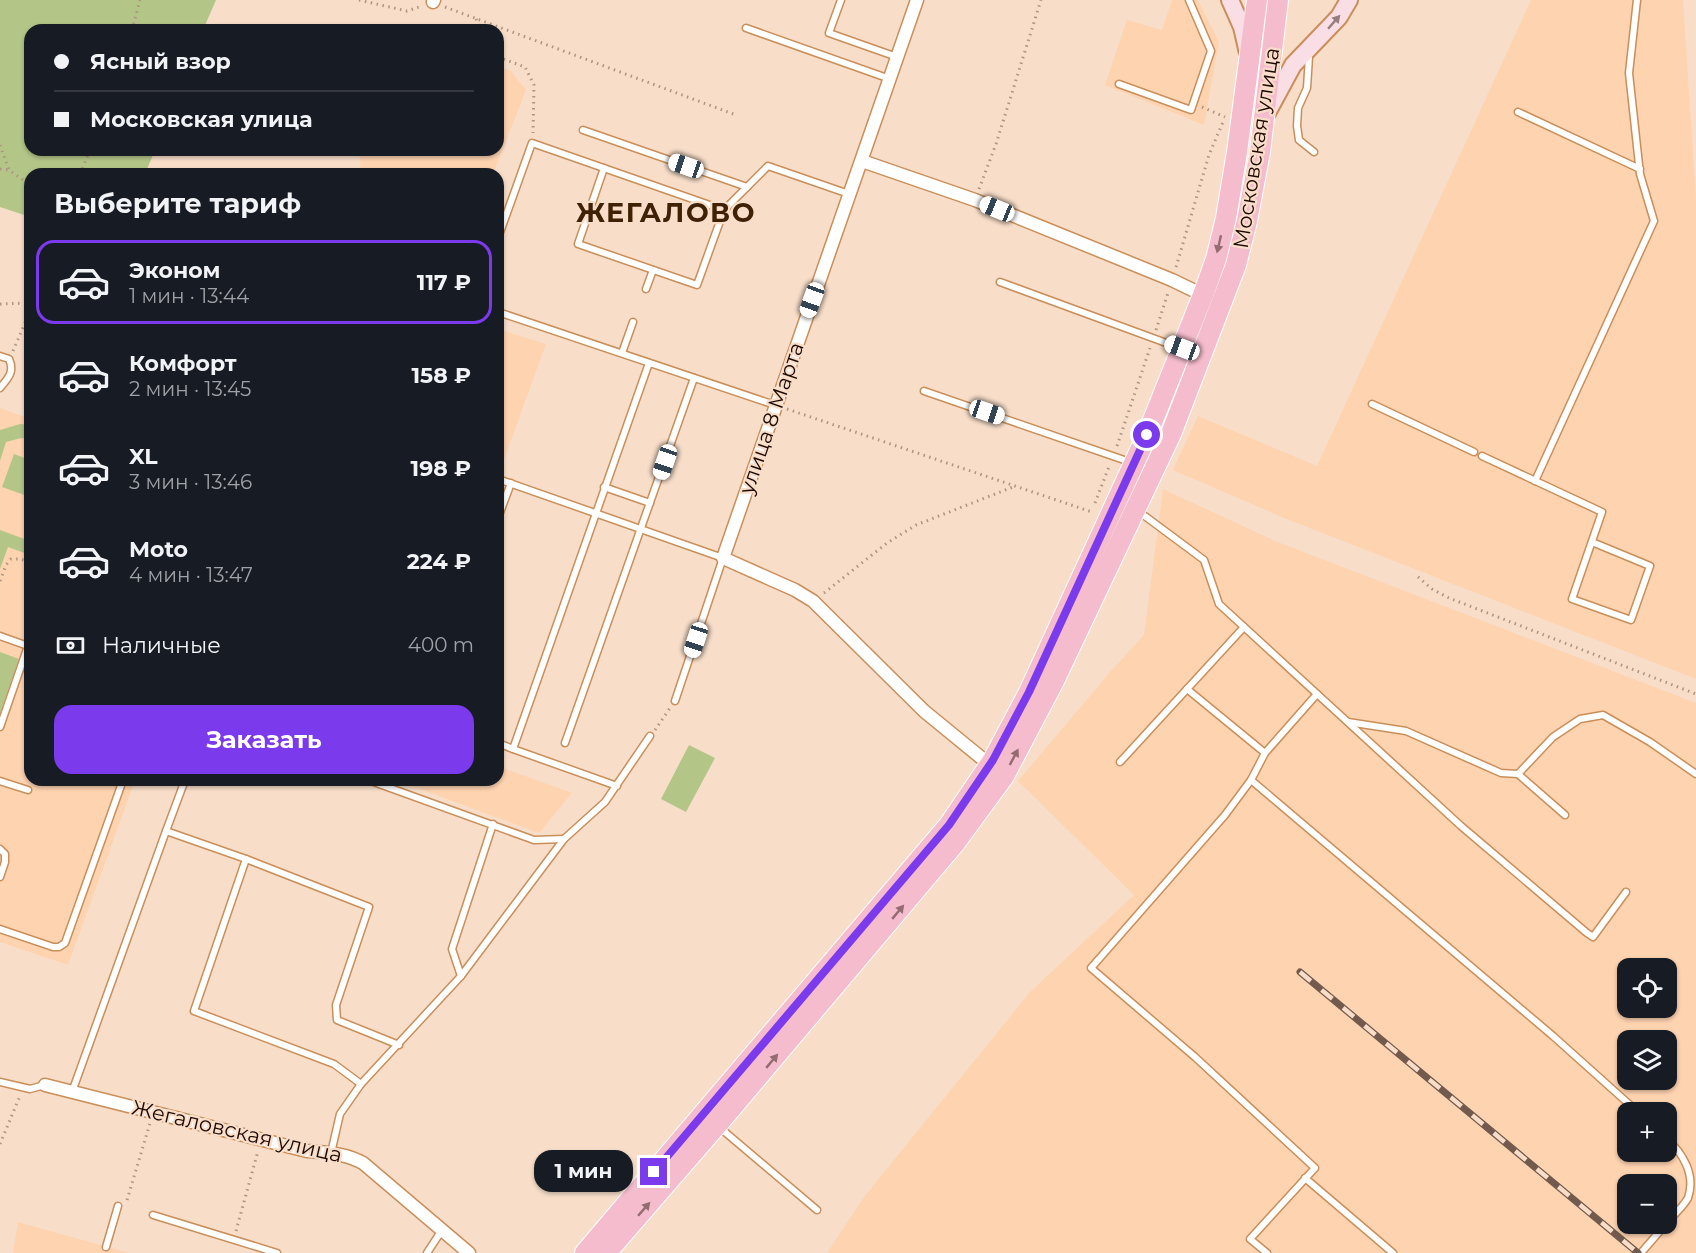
<!DOCTYPE html>
<html lang="ru">
<meta charset="utf-8">
<style>
:root{--surface:#171b24;--page:#242831;--text:#f1f3f6;--muted:#9ea1a6;--line:#363941;--accent:#7c3aed}
body{margin:0;font-family:Montserrat,sans-serif;background:var(--page);color:var(--text);height:100vh;display:flex;flex-direction:column;font-size:22px;white-space:nowrap}
*{box-sizing:border-box;margin:0}
p{font-size:20px;color:var(--muted)}
.icon{flex:none;width:33px;height:33px;fill:none;stroke:currentColor;stroke-width:2;stroke-linecap:round;stroke-linejoin:round}
.map{position:relative;flex:1;overflow:hidden}
.drawer{position:absolute;left:24px;top:168px;width:480px;height:618px;display:flex;flex-direction:column;background:var(--surface);border-radius:18px;box-shadow:0 2px 4px #0004}
.drawer>*{flex:none}
.top-card{position:absolute;left:24px;top:24px;width:480px;height:132px;border-radius:18px;box-shadow:0 2px 4px #0004;display:grid;align-content:center;height:132px;padding:0 30px;background:var(--surface)}
.controls{position:absolute;left:1617px;top:958px;display:grid;gap:12px}
.controls a{display:grid;place-items:center;width:60px;height:60px;border-radius:12px;background:var(--surface);box-shadow:0 2px 4px #0004;font-size:30px}
.end{position:absolute;width:27px;height:27px;margin:-14px;border:8px solid #7c3aed;background:#fff;box-shadow:0 0 0 3px #fff}
.from{border-radius:50%}
.bubble{position:absolute;height:42px;border-radius:18px;background:var(--surface);box-shadow:0 2px 4px #0004;font-size:20px;font-weight:700;line-height:42px;text-align:center}
.car{position:absolute;width:18px;height:36px;margin:-18px -9px;border-radius:8px;box-shadow:0 0 4px 2px #0007;background:linear-gradient(#fff 24%,#345 0 40%,#fff 0 76%,#345 0 86%,#fff 0)}
.top-card b{display:flex;align-items:center;gap:21px;height:57px;font-size:22px}
.top-card b+b{border-top:2px solid var(--line)}
.top-card i{width:15px;height:15px;background:var(--text)}
ul{padding:0;list-style:none}
li{display:flex;align-items:center;gap:18px;height:84px;margin:0 12px 9px;padding:0 18px;border:3px solid transparent;border-radius:18px}
li div{flex:1}
li b{display:block;font-size:22px}
li em{font-style:normal;font-weight:700}
li.current{border-color:var(--accent)}
li>.icon{width:54px;height:54px;stroke-width:1.5}
h2{padding:0 30px;font-size:27px;line-height:72px}
.pay{display:flex;align-items:center;gap:15px;height:66px;padding:0 30px;font-size:22px}
.pay p{margin-inline-start:auto}
.button{display:flex;gap:12px;margin-top:auto;padding:12px 30px}
.button a{flex:1;height:69px;border-radius:18px;background:var(--accent);color:#fff;font-size:24px;font-weight:700;line-height:69px;text-align:center}
.map>svg:first-child{display:block}
.built{fill:#fdd3b0;fill-rule:evenodd}
.green{fill:#b4c687}
.lines{fill:none;stroke-linecap:round;stroke-linejoin:round}
.lane-casing{stroke:#ca8e59;stroke-width:9}
.street-casing{stroke:#ca8e59;stroke-width:15}
.secondary-casing{stroke:#ca8e59;stroke-width:20}
.primary-casing{stroke:#fff;stroke-width:22}
.path{stroke:#ad9584;stroke-width:3;stroke-dasharray:1.5 4.5;stroke-linecap:butt}
.lane{stroke:#fff;stroke-width:6}
.street{stroke:#fff;stroke-width:12}
.secondary{stroke:#fadee6;stroke-width:16}
.primary{stroke:#f5bccd;stroke-width:20}
.rail-casing{stroke:#725b4e;stroke-width:7}
.rail{stroke:#f8dec9;stroke-width:4.5;stroke-dasharray:14;stroke-linecap:butt}
.oneway{fill:#977e7e}
.oneway2{fill:#946b71}
.route{stroke:#7c3aed;stroke-width:8}
.labels{text-anchor:middle;dominant-baseline:central;stroke-width:4.5;stroke-linejoin:round;paint-order:stroke}
.street-label{font-size:21px;fill:#1e0900;stroke:#f8dec9}
.district-label{font-size:27px;font-weight:bold;letter-spacing:1.5px;fill:#3f2205;stroke:#f8dec9}
</style>
<div class="map">
<svg width="1696" height="1253" viewBox="0 0 1696 1253">
<rect width="100%" height="100%" fill="#f8dec9"/>
<g class="built">
<polygon points="1172,0 1198,0 1219,42 1204,125 1105,85 1127,20 1162,30"/>
<polygon points="1531,0 1683,0 1696,201 1696,679 1284,518 1173,470 1198,416 1317,466"/>
<polygon points="498,66 511,71 526,90 493,174 361,174 359,150 498,150"/>
<polygon points="498,329 546,344 502,465 498,464"/>
<polygon points="0,408 30,419 30,780 135,780 68,965 0,942"/>
<path d="M1163 489 1275 541 1696 703V1253H827L864 1197 1030 992 1134 895 1018 781 1110 672 1144 635ZM1628 969H1666V1008H1628ZM1628 1041H1666V1080H1628ZM1628 1113H1666V1152H1628ZM1628 1185H1666V1224H1628Z"/>
<polygon points="498,766 572,793 539,833 395,780 498,780"/>
<polygon points="18,1222 129,1253 13,1253"/>
</g>
<g class="green">
<polygon points="0,0 216,0 203,30 30,30 30,150 155,150 145,174 30,174 30,217 0,207"/>
<polygon points="20,424 30,425 30,439 21,438 6,442 0,461 0,430"/>
<polygon points="14,454 30,460 30,497 2,487"/>
<polygon points="0,530 30,541 30,555 8,547 0,569"/>
<polygon points="0,652 19,659 0,713"/>
<polygon points="689,745 715,758 686,812 661,799"/>
</g>
<g class="lines">
<g class="lane-casing">
<g id="lane">
<polyline points="841,0 829,33 897,57"/>
<polyline points="746,28 890,79"/>
<polyline points="1309,56 1307,88 1298,108 1297,126 1299,140 1314,152"/>
<polyline points="1119,84 1191,110 1211,51 1189,0"/>
<polyline points="1518,112 1640,169"/>
<polyline points="583,130 747,187"/>
<polyline points="604,168 578,244 697,285 724,210 768,166 849,194"/>
<polyline points="498,238 532,143 724,210"/>
<polyline points="1000,282 1180,348"/>
<polyline points="646,289 653,270"/>
<polyline points="498,312 775,405"/>
<polyline points="622,353 633,322"/>
<path d="M0 356 9 359C15 372 8 378 0 388"/>
<polyline points="924,391 1130,462"/>
<polyline points="1372,404 1474,452"/>
<polyline points="1482,456 1602,512 1572,599 1631,620 1650,566 1592,542"/>
<polyline points="498,479 723,558 675,701"/>
<polyline points="1535,481 1654,221 1640,174 1629,73 1637,0"/>
<polyline points="604,487 650,503"/>
<polyline points="1138,511 1204,560 1219,604 1461,826 1587,933 1593,937 1626,892"/>
<polyline points="498,518 511,483"/>
<polyline points="0,636 28,646"/>
<polyline points="1187,689 1265,753 1251,780 1553,1036 1639,1113"/>
<polyline points="1348,722 1406,731 1501,773 1518,774 1553,737 1580,719 1603,715 1650,742 1696,774"/>
<polyline points="0,727 28,646 30,646"/>
<polyline points="498,743 513,749"/>
<polyline points="565,743 694,378"/>
<polyline points="1265,753 1317,694"/>
<polyline points="1120,762 1244,627"/>
<polyline points="1518,774 1565,815"/>
<polyline points="185,780 166,831 246,859 369,907 336,1005 337,1020 399,1045"/>
<polyline points="368,780 534,840 564,839"/>
<polyline points="1251,780 1225,815 1091,968 1195,1057 1315,1168 1250,1239 1267,1253"/>
<polyline points="0,781 28,790"/>
<polyline points="617,786 513,749 649,363"/>
<polyline points="0,849 5,854 5,862 0,877"/>
<polyline points="246,859 194,1011 334,1064 361,1084"/>
<polyline points="0,929 53,947 59,947 65,943 123,780"/>
<polyline points="461,976 452,949 493,824"/>
<polyline points="0,1082 30,1089 45,1085"/>
<polyline points="72,1092 166,831"/>
<polyline points="719,1127 817,1210"/>
<path d="M1666 1138C1683 1153 1696 1175 1688 1198 1683 1207 1673 1216 1666 1223"/>
<polyline points="331,1153 340,1114 361,1084 461,976 564,839 605,802 650,736"/>
<polyline points="1305,1178 1393,1253"/>
<polyline points="153,1215 277,1253"/>
<polyline points="106,1247 118,1206"/>
<polyline points="427,1253 442,1230"/>
<polyline points="1641,1253 1666,1224"/>
</g>
</g>
<g class="street-casing">
<g id="street">
<polyline points="917,0 723,558 795,590 813,601 924,711 990,765"/>
<polyline points="433,2 434,0"/>
<polyline points="862,161 975,200 1172,280 1203,295"/>
<path d="M45 1085 307 1151C327 1153 345 1153 363 1163L469 1253"/>
</g>
</g>
<g class="secondary-casing">
<g id="secondary">
<polyline points="1230,0 1242,27 1248,53"/>
<polyline points="1267,113 1293,65 1339,17 1349,0"/>
</g>
</g>
<g class="primary-casing">
<g id="primary">
<polyline points="585,1253 949,825 993,760 1029,692 1147,435 1203,295 1216,259 1226,218 1237,152 1257,0"/>
<polyline points="606,1253 723,1118 955,843 1004,776 1054,681 1171,434 1236,265 1247,221 1260,152 1278,0"/>
</g>
</g>
<g class="path">
<polyline points="359,0 407,11 422,6"/>
<polyline points="445,7 736,115"/>
<polyline points="476,19 482,30"/>
<polyline points="132,30 140,0"/>
<polyline points="498,57 525,67 534,85 533,133"/>
<polyline points="1202,107 1225,117"/>
<polyline points="0,145 9,170 30,185"/>
<polyline points="0,169 9,170"/>
<polyline points="80,174 90,150"/>
<polyline points="979,189 996,144 1041,0"/>
<polyline points="1176,267 1209,155 1223,122"/>
<polyline points="0,304 30,303"/>
<polyline points="1156,330 1168,293"/>
<polyline points="13,351 30,311"/>
<polyline points="787,409 1092,512"/>
<polyline points="1117,446 1150,348"/>
<polyline points="1095,503 1110,464"/>
<polyline points="1418,577 1432,589 1449,598 1696,694"/>
<polyline points="0,581 6,565 11,559 20,559 30,562"/>
<polyline points="824,593 887,543 916,525 1013,487"/>
<polyline points="655,730 670,708"/>
<polyline points="0,1144 20,1096"/>
<polyline points="127,1200 150,1123"/>
<polyline points="236,1231 258,1151"/>
</g>
<use href="#lane" class="lane"/>
<use href="#street" class="street"/>
<use href="#secondary" class="secondary"/>
<use href="#primary" class="primary"/>
<g class="rail-casing">
<polyline id="rail" points="1300,972 1638,1253"/>
</g>
<use href="#rail" class="rail"/>
</g>
<defs><path id="oneway-solid" d="M-6-.8H1V-3.2L6.5 0L1 3.2V.8H-6Z" transform="scale(1.5)"/></defs>
<use class="oneway" href="#oneway-solid" transform="translate(1334 22) rotate(-49)"/>
<g class="oneway2">
<use href="#oneway-solid" transform="translate(1219 244) rotate(103)"/>
<use href="#oneway-solid" transform="translate(1014 757) rotate(-62)"/>
<use href="#oneway-solid" transform="translate(898 912) rotate(-50)"/>
<use href="#oneway-solid" transform="translate(772 1061) rotate(-50)"/>
<use href="#oneway-solid" transform="translate(644 1209) rotate(-49)"/>
</g>
<g class="lines">
<polyline class="route" points="654,1172 949,825 993,760 1029,692 1147,435"/>
</g>
<g class="labels">
<g class="street-label">
<text transform="translate(1256 148) rotate(-81)">Московская улица</text>
<text transform="translate(771 418) rotate(-71)">улица 8 Марта</text>
<text transform="translate(237 1131) rotate(13)">Жегаловская улица</text>
</g>
<g class="district-label">
<text x="666" y="212">ЖЕГАЛОВО</text>
</g>
</g>
</svg>
<div class="controls">
<a><svg class="icon" aria-label="locate" viewBox="0 0 24 24"><circle cx="12" cy="12" r="6"/><path d="M12 2v4M12 18v4M2 12h4M18 12h4"/></svg></a>
<a><svg class="icon" aria-label="layers" viewBox="0 0 24 24"><path d="M12 4l9 5-9 5-9-5zM3 14l9 5 9-5"/></svg></a>
<a>+</a>
<a>−</a>
</div>
<i class="end from" style="left:1147px;top:435px"></i>
<i class="end" style="left:654px;top:1172px"></i>
<div class="bubble" style="left:534px;top:1150px;width:99px">1 мин</div>
<i class="car" style="left:686px;top:166px;rotate:289deg"></i>
<i class="car" style="left:997px;top:209px;rotate:292deg"></i>
<i class="car" style="left:812px;top:300px;rotate:200deg"></i>
<i class="car" style="left:1182px;top:348px;rotate:290deg"></i>
<i class="car" style="left:987px;top:412px;rotate:109deg"></i>
<i class="car" style="left:665px;top:462px;rotate:199deg"></i>
<i class="car" style="left:696px;top:640px;rotate:198deg"></i>
<div class="top-card">
<b><i class="from"></i>Ясный взор</b>
<b><i></i>Московская улица</b>
</div>
<section class="drawer">
<h2>Выберите тариф</h2>
<ul>
<li class="current"><svg class="icon" aria-label="car" viewBox="0 0 24 24"><path d="M5 17H2v-5l4-1 3-4h7l3 4 3 1v5h-3M9 17h6M6 11h13"/><circle cx="7" cy="17" r="2"/><circle cx="17" cy="17" r="2"/></svg><div><b>Эконом</b><p>1 мин · 13:44</p></div><em>117 ₽</em></li>
<li><svg class="icon" aria-label="car" viewBox="0 0 24 24"><path d="M5 17H2v-5l4-1 3-4h7l3 4 3 1v5h-3M9 17h6M6 11h13"/><circle cx="7" cy="17" r="2"/><circle cx="17" cy="17" r="2"/></svg><div><b>Комфорт</b><p>2 мин · 13:45</p></div><em>158 ₽</em></li>
<li><svg class="icon" aria-label="car" viewBox="0 0 24 24"><path d="M5 17H2v-5l4-1 3-4h7l3 4 3 1v5h-3M9 17h6M6 11h13"/><circle cx="7" cy="17" r="2"/><circle cx="17" cy="17" r="2"/></svg><div><b>XL</b><p>3 мин · 13:46</p></div><em>198 ₽</em></li>
<li><svg class="icon" aria-label="car" viewBox="0 0 24 24"><path d="M5 17H2v-5l4-1 3-4h7l3 4 3 1v5h-3M9 17h6M6 11h13"/><circle cx="7" cy="17" r="2"/><circle cx="17" cy="17" r="2"/></svg><div><b>Moto</b><p>4 мин · 13:47</p></div><em>224 ₽</em></li>
</ul>
<div class="pay"><svg class="icon" aria-label="cash" viewBox="0 0 24 24"><path d="M3 7h18v10H3z"/><circle cx="12" cy="12" r="2"/></svg>Наличные<p>400 m</p></div>
<div class="button"><a>Заказать</a></div>
</section>
</div>
